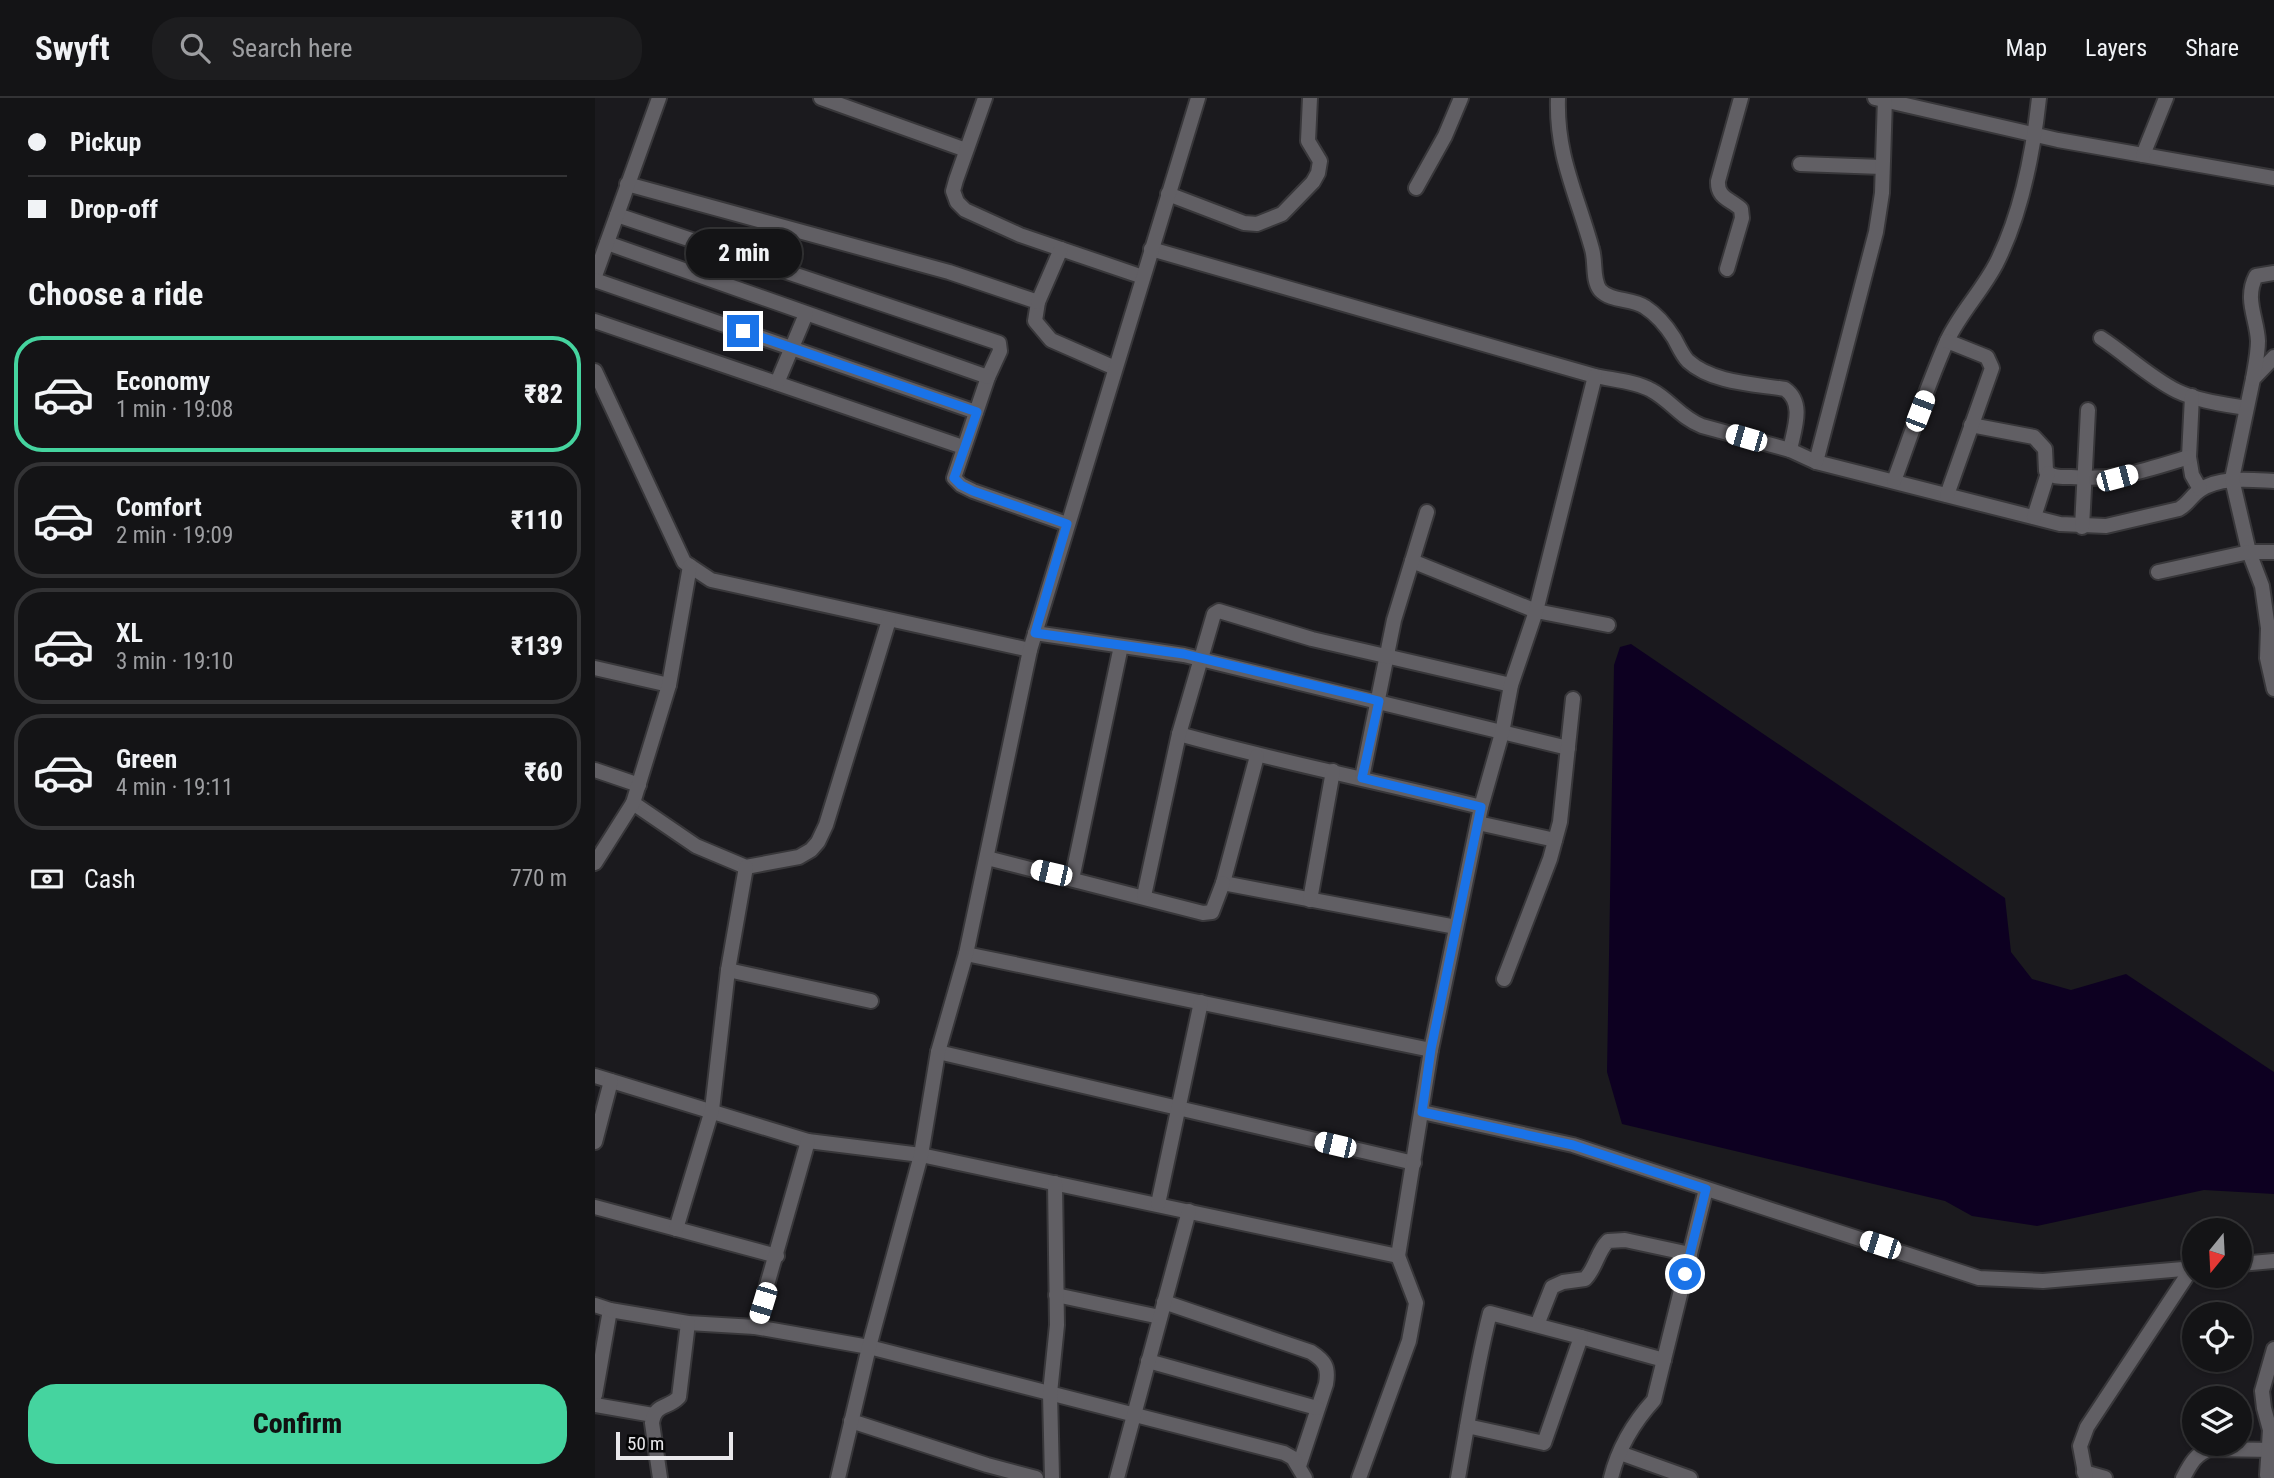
<!DOCTYPE html>
<meta charset="utf-8">
<style>
:root{--surface:#141416;--page:#1d1d1f;--text:#f1f3f6;--muted:#9d9ea1;--line:#333335;--accent:#45d49f}
body{margin:0;font-family:"Roboto Condensed",sans-serif;background:var(--page);color:var(--text);height:100vh;display:flex;flex-direction:column;font-size:26px;white-space:nowrap}
*{box-sizing:border-box;margin:0}
p{font-size:23px;color:var(--muted)}
.icon{flex:none;width:38px;height:38px;fill:none;stroke:currentColor;stroke-width:2;stroke-linecap:round;stroke-linejoin:round}
.map{position:relative;flex:1;overflow:hidden}
.panel{display:flex;flex-direction:column;background:var(--surface);width:595px}
.panel>*{flex:none}
.top-card{display:grid;align-content:center;height:154px;padding:0 28px;background:var(--surface)}
.needle{width:46px;rotate:198deg}
.tools{position:absolute;left:1587px;top:1120px;display:grid;gap:14px}
.tools a{display:grid;place-items:center;width:70px;height:70px;border-radius:50%;background:var(--surface);box-shadow:0 2px 5px #0004,0 0 0 2px var(--line);font-size:35px}
.scale{position:absolute;left:21px;bottom:18px;width:117px;box-sizing:border-box;padding-left:7px;border:4px solid #e9e8eb;border-top:0;font-size:19px;line-height:24px;white-space:nowrap;color:#e9e8eb;-webkit-text-stroke:5px #060607;paint-order:stroke}
.end{position:absolute;width:32px;height:32px;margin:-16px;border:9px solid #1a73e8;background:#fff;box-shadow:0 0 0 4px #fff}
.from{border-radius:50%}
.bubble{position:absolute;height:49px;border-radius:24px;background:var(--surface);box-shadow:0 2px 5px #0004,0 0 0 2px var(--line);font-size:23px;font-weight:800;line-height:49px;text-align:center}
.car{position:absolute;width:21px;height:42px;margin:-21px -10px;border-radius:9px;box-shadow:0 0 5px 2px #0007;background:linear-gradient(#fff 24%,#345 0 40%,#fff 0 76%,#345 0 86%,#fff 0)}
.top-card b{display:flex;align-items:center;gap:24px;height:66px;font-size:26px}
.top-card b+b{border-top:2px solid var(--line)}
.top-card i{width:18px;height:18px;background:var(--text)}
ul{padding:0;list-style:none}
li{display:flex;align-items:center;gap:21px;height:116px;margin:0 14px 10px;padding:0 14px;border:4px solid var(--line);border-radius:28px}
li div{flex:1}
li b{display:block;font-size:26px}
li em{font-style:normal;font-weight:800}
li.on{border-color:var(--accent)}
li>.icon{width:63px;height:63px;stroke-width:1.5}
h2{padding:0 28px;font-size:32px;line-height:84px}
.pay{display:flex;align-items:center;gap:18px;height:77px;padding:0 28px;font-size:26px}
.pay p{margin-inline-start:auto}
.button{display:flex;gap:14px;margin-top:auto;padding:14px 28px}
.button a{flex:1;height:80px;border-radius:28px;background:var(--accent);color:#111;font-size:28px;font-weight:800;line-height:80px;text-align:center}
header{display:flex;align-items:center;gap:42px;box-sizing:border-box;height:98px;padding:0 35px;background:var(--surface);border-bottom:2px solid var(--line)}
header strong{font-size:33px}
nav{display:flex;gap:38px;margin-inline-start:auto;font-size:24px}
.search{width:490px;height:63px;background:var(--page);display:flex;align-items:center;gap:18px;box-sizing:border-box;padding:0 24px;border-radius:28px;color:var(--muted);font-size:26px}
main{display:flex;flex:1;min-height:0}
.map>svg:first-child{display:block}
.water{fill:#0d0021}
.lines{fill:none;stroke-linecap:round;stroke-linejoin:round}
.street-casing{stroke:#38373a;stroke-width:18}
.street{stroke:#615f64;stroke-width:14}
.route{stroke:#1a73e8;stroke-width:9}
</style>
<header>
<strong>Swyft</strong>
<div class="search"><svg class="icon" aria-label="search" viewBox="0 0 24 24"><circle cx="10" cy="10" r="6"/><path d="M15 15l6 6"/></svg>Search here</div>
<nav><a>Map</a><a>Layers</a><a>Share</a></nav>
</header>
<main>
<section class="panel">
<div class="top-card">
<b><i class="from"></i>Pickup</b>
<b><i></i>Drop-off</b>
</div>
<h2>Choose a ride</h2>
<ul>
<li class="on"><svg class="icon" aria-label="car" viewBox="0 0 24 24"><path d="M5 17H2v-5l4-1 3-4h7l3 4 3 1v5h-3M9 17h6M6 11h13"/><circle cx="7" cy="17" r="2"/><circle cx="17" cy="17" r="2"/></svg><div><b>Economy</b><p>1 min · 19:08</p></div><em>₹82</em></li>
<li><svg class="icon" aria-label="car" viewBox="0 0 24 24"><path d="M5 17H2v-5l4-1 3-4h7l3 4 3 1v5h-3M9 17h6M6 11h13"/><circle cx="7" cy="17" r="2"/><circle cx="17" cy="17" r="2"/></svg><div><b>Comfort</b><p>2 min · 19:09</p></div><em>₹110</em></li>
<li><svg class="icon" aria-label="car" viewBox="0 0 24 24"><path d="M5 17H2v-5l4-1 3-4h7l3 4 3 1v5h-3M9 17h6M6 11h13"/><circle cx="7" cy="17" r="2"/><circle cx="17" cy="17" r="2"/></svg><div><b>XL</b><p>3 min · 19:10</p></div><em>₹139</em></li>
<li><svg class="icon" aria-label="car" viewBox="0 0 24 24"><path d="M5 17H2v-5l4-1 3-4h7l3 4 3 1v5h-3M9 17h6M6 11h13"/><circle cx="7" cy="17" r="2"/><circle cx="17" cy="17" r="2"/></svg><div><b>Green</b><p>4 min · 19:11</p></div><em>₹60</em></li>
</ul>
<div class="pay"><svg class="icon" aria-label="cash" viewBox="0 0 24 24"><path d="M3 7h18v10H3z"/><circle cx="12" cy="12" r="2"/></svg>Cash<p>770 m</p></div>
<div class="button"><a>Confirm</a></div>
</section>
<div class="map">
<svg width="1679" height="1380" viewBox="0 0 1679 1380">
<rect width="100%" height="100%" fill="#1b1a1e"/>
<polygon class="water" points="1036,546 1410,800 1416,854 1437,881 1476,892 1531,876 1679,974 1679,1096 1609,1092 1442,1128 1377,1118 1350,1103 1027,1026 1012,974 1019,567 1025,549"/>
<g class="lines">
<g class="street-casing">
<g id="street">
<polyline points="226,0 371,52"/>
<polyline points="390,0 361,82 358,93 362,104 370,112 425,137 548,179"/>
<path d="M963 0C961 58 982 96 997 151 1001 164 997 181 1005 192 1016 204 1037 200 1050 209 1061 216 1072 229 1079 240 1083 247 1087 257 1093 263 1117 285 1160 286 1190 291 1210 305 1199 331 1195 352"/>
<polyline points="1280,0 1463,42 1679,80"/>
<polyline points="1548,57 1571,0"/>
<polyline points="1205,66 1287,69"/>
<polyline points="32,86 354,174 443,204 440,223 456,242 520,270"/>
<polyline points="821,90 850,38 866,0"/>
<polyline points="573,96 649,125 662,126 687,116 718,84 723,75 725,63 713,43 715,0"/>
<polyline points="22,117 404,245 405,253 393,279 359,380 366,387 378,393 472,426"/>
<polyline points="12,145 393,279"/>
<path d="M556 151 1000 278C1018 282 1040 283 1056 292 1075 302 1086 320 1107 328L1195 352 1221 364 1465 426 1511 428 1584 411C1593 406 1597 397 1605 392 1625 378 1657 382 1679 383"/>
<path d="M1132 171 1147 120 1146 111C1135 101 1122 100 1123 83L1146 0"/>
<polyline points="0,178 64,0"/>
<polyline points="0,182 381,314"/>
<polyline points="443,204 466,151"/>
<polyline points="0,223 368,349"/>
<path d="M1506 240C1532 257 1554 279 1582 293 1603 303 1628 306 1651 310"/>
<polyline points="1679,259 1658,281 1637,381 1654,454 1667,488 1673,530 1672,560 1679,591"/>
<polyline points="0,273 89,464 116,482 435,552"/>
<path d="M1658 281C1660 269 1663 255 1663 243 1662 220 1649 201 1661 178L1679 175"/>
<polyline points="182,285 211,216"/>
<polyline points="1597,298 1594,359 1597,377 1605,391"/>
<path d="M1376 327 1439 339 1450 351 1451 373C1457 380 1467 379 1476 379 1523 383 1551 372 1594 359"/>
<polyline points="1221,364 1281,134 1287,95 1290,0"/>
<path d="M1299 383C1316 337 1332 288 1352 243 1365 215 1387 193 1401 166 1427 115 1438 56 1444 0"/>
<polyline points="1352,397 1397,270 1392,259 1352,243"/>
<polyline points="1439,419 1453,375"/>
<polyline points="1487,429 1493,312"/>
<polyline points="817,463 941,513 1013,527"/>
<polyline points="1563,474 1654,454 1679,454"/>
<polyline points="440,535 589,557 973,650"/>
<polyline points="0,570 74,587"/>
<path d="M584 636C684 664 786 684 886 709"/>
<polyline points="662,658 628,785 861,829"/>
<polyline points="0,672 44,687"/>
<polyline points="767,680 799,522 832,414"/>
<polyline points="38,705 101,748 151,769 204,759 216,752 223,744 231,727 294,522"/>
<polyline points="883,725 960,742"/>
<polyline points="392,760 608,815 617,814 628,785"/>
<polyline points="0,765 38,705 74,587 95,468"/>
<polyline points="477,781 526,548"/>
<polyline points="549,798 584,636 619,516 624,513 717,541 916,587"/>
<polyline points="715,802 738,673"/>
<polyline points="133,872 276,903"/>
<polyline points="909,881 955,761 965,724 978,601"/>
<polyline points="836,952 886,709 907,635 916,587 941,513 1000,278"/>
<polyline points="343,954 819,1065"/>
<polyline points="0,978 213,1043 326,1057 803,1158 836,952 371,856"/>
<polyline points="827,1014 978,1047 1384,1180 1448,1183 1600,1170"/>
<polyline points="0,1044 16,983"/>
<polyline points="563,1106 606,904"/>
<polyline points="0,1109 182,1158"/>
<polyline points="81,1131 117,1012 133,872 151,769"/>
<polyline points="1645,1166 1679,1163"/>
<polyline points="461,1197 565,1219"/>
<path d="M569 1204 716 1254C730 1263 734 1269 731 1286L704 1368"/>
<polyline points="0,1207 15,1212 0,1297"/>
<polyline points="15,1212 93,1225 160,1229 274,1249 689,1355 698,1360 710,1380"/>
<path d="M942 1227 957 1189 968 1184 990 1181C1001 1170 1002 1154 1013 1143L1030 1142 1095 1156"/>
<polyline points="160,1229 213,1043"/>
<polyline points="986,1239 1069,1262"/>
<polyline points="553,1263 722,1310"/>
<polyline points="0,1307 58,1317"/>
<polyline points="256,1323 392,1367 441,1380"/>
<polyline points="1025,1355 1095,1380"/>
<polyline points="1489,1374 1510,1380"/>
<path d="M65 1380 57 1325C60 1305 73 1311 84 1299L93 1225"/>
<polyline points="243,1380 274,1249 326,1057 343,954 371,856 435,552 603,0"/>
<polyline points="457,1380 455,1295 462,1227 460,1085"/>
<polyline points="522,1380 594,1113"/>
<polyline points="764,1380 814,1243 821,1205 803,1158"/>
<path d="M863 1380C873 1325 881 1269 895 1215L986 1239 949 1345 872 1328"/>
<path d="M1016 1380C1023 1351 1039 1324 1059 1302L1111 1091"/>
<polyline points="1491,1380 1485,1348 1492,1329 1597,1170"/>
<path d="M1588 1380C1595 1367 1600 1356 1615 1351L1679 1352"/>
<polyline points="1674,1380 1672,1377 1675,1332 1669,1310 1667,1293 1679,1251"/>
</g>
</g>
<use href="#street" class="street"/>
</g>
<g class="lines">
<polyline class="route" points="148,233 382,314 359,380 366,387 378,393 472,426 440,535 589,556 784,603 767,680 886,709 836,951 827,1014 978,1047 1111,1091 1090,1176"/>
</g>
</svg>
<div class="tools">
<a><svg class="needle" viewBox="-14 -14 28 28"><path d="M0-13l5 13h-10z" fill="#e53935"/><path d="M0 13l5-13h-10z" fill="#9d9ea1"/></svg></a>
<a><svg class="icon" aria-label="locate" viewBox="0 0 24 24"><circle cx="12" cy="12" r="6"/><path d="M12 2v4M12 18v4M2 12h4M18 12h4"/></svg></a>
<a><svg class="icon" aria-label="layers" viewBox="0 0 24 24"><path d="M12 4l9 5-9 5-9-5zM3 14l9 5 9-5"/></svg></a>
</div>
<div class="scale">50 m</div>
<i class="end from" style="left:1090px;top:1176px"></i>
<i class="end" style="left:148px;top:233px"></i>
<div class="bubble" style="left:91px;top:131px;width:116px">2 min</div>
<i class="car" style="left:1325px;top:313px;rotate:21deg"></i>
<i class="car" style="left:1151px;top:340px;rotate:286deg"></i>
<i class="car" style="left:1522px;top:380px;rotate:75deg"></i>
<i class="car" style="left:456px;top:775px;rotate:283deg"></i>
<i class="car" style="left:740px;top:1047px;rotate:283deg"></i>
<i class="car" style="left:1285px;top:1147px;rotate:288deg"></i>
<i class="car" style="left:168px;top:1205px;rotate:197deg"></i>
</div>
</main>
